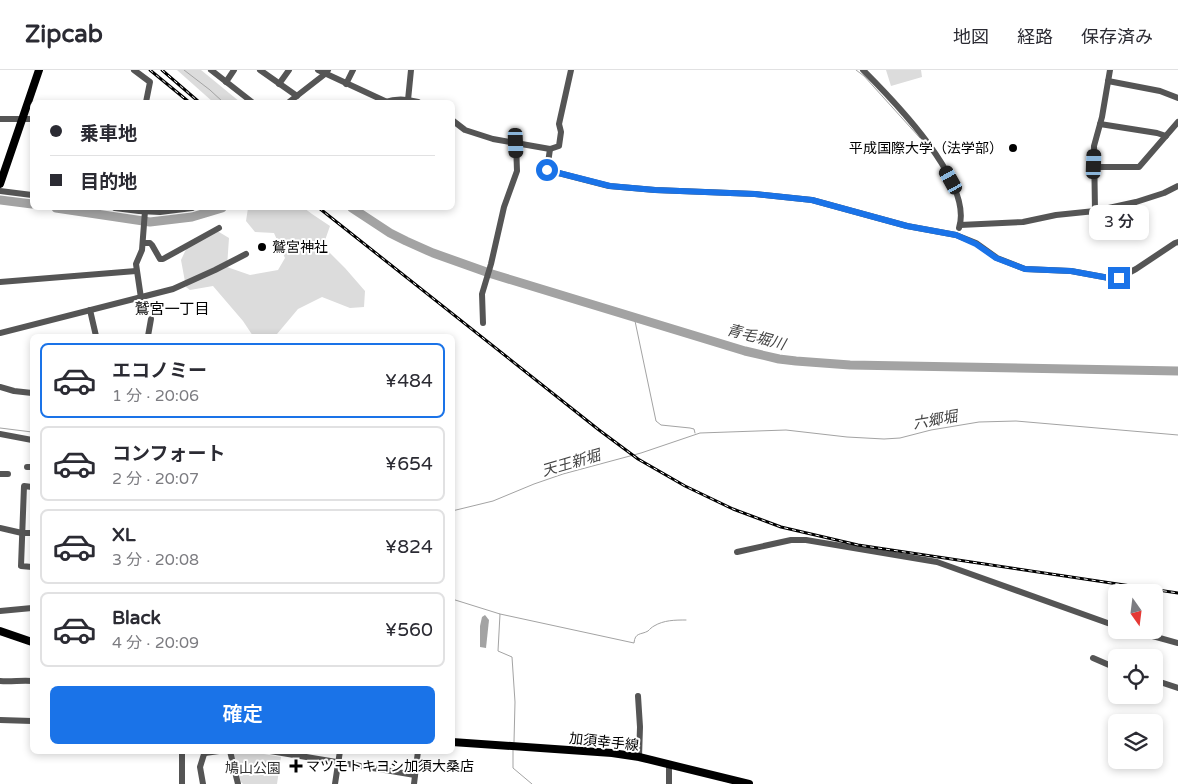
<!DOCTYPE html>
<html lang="ja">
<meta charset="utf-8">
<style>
:root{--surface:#fff;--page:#f7f7f7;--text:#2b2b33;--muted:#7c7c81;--line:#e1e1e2;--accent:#1a73e8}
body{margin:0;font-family:"Varela Round","Noto Sans JP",sans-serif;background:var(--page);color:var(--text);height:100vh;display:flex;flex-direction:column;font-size:19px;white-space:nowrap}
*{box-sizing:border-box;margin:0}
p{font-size:16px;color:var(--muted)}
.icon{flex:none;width:28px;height:28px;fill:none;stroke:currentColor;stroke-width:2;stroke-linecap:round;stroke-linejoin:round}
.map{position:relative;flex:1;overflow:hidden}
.side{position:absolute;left:30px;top:264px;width:425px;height:420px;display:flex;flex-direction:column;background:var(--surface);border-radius:8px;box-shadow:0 2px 8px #0003}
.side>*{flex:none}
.banner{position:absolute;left:30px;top:30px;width:425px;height:110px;border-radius:8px;box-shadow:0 2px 8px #0003;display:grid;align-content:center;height:110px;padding:0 20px;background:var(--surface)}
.needle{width:32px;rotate:166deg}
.controls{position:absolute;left:1108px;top:514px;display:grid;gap:10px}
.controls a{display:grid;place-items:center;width:55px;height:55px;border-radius:8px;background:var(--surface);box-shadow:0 2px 8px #0003;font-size:25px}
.end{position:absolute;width:22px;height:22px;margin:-11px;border:6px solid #1a73e8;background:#fff;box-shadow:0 0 0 2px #fff}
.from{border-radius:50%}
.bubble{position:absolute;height:35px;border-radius:8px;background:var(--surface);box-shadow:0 2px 8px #0003;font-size:16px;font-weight:600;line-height:35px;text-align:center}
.car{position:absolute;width:15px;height:30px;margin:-15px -8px;border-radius:6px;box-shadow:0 0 4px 1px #0007;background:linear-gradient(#222 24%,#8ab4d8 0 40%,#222 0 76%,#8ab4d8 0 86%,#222 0)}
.banner b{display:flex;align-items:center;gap:18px;height:48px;font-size:19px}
.banner b+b{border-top:1px solid var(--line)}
.banner i{width:12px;height:12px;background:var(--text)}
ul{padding:9px 0 0;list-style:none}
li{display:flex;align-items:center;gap:15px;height:75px;margin:0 10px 8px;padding:0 10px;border:2px solid var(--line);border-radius:8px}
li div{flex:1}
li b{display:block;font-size:19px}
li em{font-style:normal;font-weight:600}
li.on{border-color:var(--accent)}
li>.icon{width:45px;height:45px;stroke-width:1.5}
.action{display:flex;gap:10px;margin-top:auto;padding:10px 20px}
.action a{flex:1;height:58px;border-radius:8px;background:var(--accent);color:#fff;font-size:20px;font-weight:600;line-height:58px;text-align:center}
header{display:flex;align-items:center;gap:30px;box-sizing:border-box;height:70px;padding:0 25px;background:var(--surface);border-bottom:1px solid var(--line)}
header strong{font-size:24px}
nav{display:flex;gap:28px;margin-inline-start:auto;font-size:18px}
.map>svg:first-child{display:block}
.green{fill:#dcdcdc}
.water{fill:#a3a3a3}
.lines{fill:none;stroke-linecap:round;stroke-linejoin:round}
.stream{stroke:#a3a3a3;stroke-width:1}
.river{stroke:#a3a3a3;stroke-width:9}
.minor{stroke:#555;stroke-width:6}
.major{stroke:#000;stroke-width:8}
.rail-casing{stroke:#000;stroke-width:3}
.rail{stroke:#fff;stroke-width:1;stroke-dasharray:4;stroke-linecap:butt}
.route{stroke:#1a73e8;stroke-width:6}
.poi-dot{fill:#000;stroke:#fff;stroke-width:2}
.labels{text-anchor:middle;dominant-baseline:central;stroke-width:4;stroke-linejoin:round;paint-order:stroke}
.poi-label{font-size:14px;fill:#000;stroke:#fff;text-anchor:start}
.street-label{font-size:14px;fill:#000;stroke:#fff}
.park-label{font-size:14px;fill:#333;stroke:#fff}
.neighbourhood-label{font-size:15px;fill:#000;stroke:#fff}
.water-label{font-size:15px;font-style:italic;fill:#444;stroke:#fff}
</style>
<header>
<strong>Zipcab</strong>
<nav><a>地図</a><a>経路</a><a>保存済み</a></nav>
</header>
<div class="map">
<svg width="1178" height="714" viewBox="0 0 1178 714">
<rect width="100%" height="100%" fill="#fff"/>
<g class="green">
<polygon points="177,0 201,0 240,32 213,32"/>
<polygon points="886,0 921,0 922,7 891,16"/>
<polygon points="248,138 304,138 312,144 330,156 323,176 345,198 365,221 364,237 350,238 322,227 298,239 277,264 271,266 253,266 243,251 213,216 190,220 186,217 181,190 189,173 214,159 229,168 227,197 250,205 278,200 285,188 274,163 255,162 246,151"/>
<polygon points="247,681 281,687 277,714 243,714 241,712 233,682"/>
</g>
<polygon class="water" points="485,545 489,550 486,578 480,577 480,556 482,547"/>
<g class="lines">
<g class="stream">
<polyline points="184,0 210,20 223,32"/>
<polyline points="856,0 864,6 920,68"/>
<polyline points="636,247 635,251 656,351 661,355 690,358 694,359 695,363"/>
<polyline points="0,358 32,362"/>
<polyline points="452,441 493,431 534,414 563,404 641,383 700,363 786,360 847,367 884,369 900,368 931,360 979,352 1016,351 1178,365"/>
<polyline points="452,529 500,544 498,581 512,587 515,632 514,672"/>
<path d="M500 544 634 573C635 562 641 565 648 561 650 559 652 557 654 556 664 550 675 550 686 550"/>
<polyline points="513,679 513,698 532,714"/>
</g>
<g class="river">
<polyline points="0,130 32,134"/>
<polyline points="56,138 150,152 192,147 222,138"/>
<polyline points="352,138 390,163 406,171 433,183 492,204 745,281 779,289 796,291 850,295 1178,301"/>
</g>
<g class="minor">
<polyline points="134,0 150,12 146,32"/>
<polyline points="211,0 252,32"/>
<polyline points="260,0 297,26"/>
<polyline points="318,0 387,32"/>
<path d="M863 0C893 30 974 112 959 158"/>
<polyline points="1108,11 1160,21 1178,28"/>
<polyline points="226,12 234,0"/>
<polyline points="279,14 289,0"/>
<polyline points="346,14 353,0"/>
<polyline points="408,30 411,0"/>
<polyline points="289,32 325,4 328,0"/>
<path d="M385 32C397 28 407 29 418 32"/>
<polyline points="0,49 32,49"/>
<polyline points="452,50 465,60 493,69 550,79 559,76 561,62 559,54 571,0"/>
<polyline points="1100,54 1157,63 1166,66"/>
<polyline points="550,79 547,100 609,116 655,120 755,124 812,130 907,156 956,165 976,173 997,188 1025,199 1071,201 1109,208 1119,208 1136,199 1175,173 1178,172"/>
<polyline points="1094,97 1139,97 1178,52"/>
<polyline points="0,121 32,125"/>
<polyline points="115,138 139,141 160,142 192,138"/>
<polyline points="1095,141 1094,76 1102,47 1110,0"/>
<polyline points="960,155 1023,152 1056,145 1095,141 1136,132 1164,123 1178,116"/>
<polyline points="143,173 150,173 152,175 160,189 163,189 219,158"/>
<polyline points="0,212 136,201"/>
<polyline points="141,228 136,194 142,180 145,141"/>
<polyline points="90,240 96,266"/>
<polyline points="483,253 482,224 491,194 504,137 517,101 516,73"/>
<polyline points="0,263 173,219 215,200 246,184"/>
<polyline points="148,266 151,249"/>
<polyline points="0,317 14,321 32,323"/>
<polyline points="0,364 32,370"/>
<polyline points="27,397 32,397"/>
<polyline points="0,404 8,404"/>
<polyline points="32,417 24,416 21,496 32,497"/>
<polyline points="0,458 22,463 32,463"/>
<polyline points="737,482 791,470 806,470 937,492 1116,556"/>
<polyline points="0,541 32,538"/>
<polyline points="1131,560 1178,573"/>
<polyline points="1093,588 1116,598"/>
<polyline points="1154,610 1178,618"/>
<path d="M0 611C11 612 22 610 32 611"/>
<polyline points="638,626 640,657 639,687"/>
<polyline points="0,650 32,651"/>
<polyline points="182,681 182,714"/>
<polyline points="230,681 238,714"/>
<polyline points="270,681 415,705"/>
<polyline points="205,683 219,681"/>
<polyline points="669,694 669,714"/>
<polyline points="203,714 200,697 205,681"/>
<polyline points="335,714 340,681"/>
<polyline points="414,714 418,681"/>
</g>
<g class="major">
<polyline points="0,114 39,0"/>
<polyline points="0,561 32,572"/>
<polyline points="452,672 612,683 639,687 749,714"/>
</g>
<g class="rail-casing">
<g id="rail">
<polyline points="150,0 189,32"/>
<polyline points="162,0 199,32"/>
<polyline points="319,138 599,360 638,389 685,416 733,439 781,457 858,475 1178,523"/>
</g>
</g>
<use href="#rail" class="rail"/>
</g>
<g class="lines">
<polyline class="route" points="547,100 610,116 655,120 755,124 812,130 907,156 956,165 976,174 996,188 1025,199 1071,201 1109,208 1119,208"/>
</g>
<g class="poi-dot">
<circle cx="1013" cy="78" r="5"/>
<circle cx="262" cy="177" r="5"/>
<path d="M293.5 688.5h5v5h5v5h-5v5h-5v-5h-5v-5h5z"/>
</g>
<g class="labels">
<g class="poi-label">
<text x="1003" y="78" text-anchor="end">平成国際大学（法学部）</text>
<text x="272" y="177">鷲宮神社</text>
<text x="306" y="696">マツモトキヨシ加須大桑店</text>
</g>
<g class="street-label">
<text transform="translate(604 672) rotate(6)">加須幸手線</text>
</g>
<g class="park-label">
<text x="253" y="698">鳩山公園</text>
</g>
<g class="neighbourhood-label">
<text x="172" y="239">鷲宮一丁目</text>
</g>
<g class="water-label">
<text transform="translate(756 267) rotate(15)">青毛堀川</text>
<text transform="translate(935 350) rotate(-10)">六郷堀</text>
<text transform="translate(571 393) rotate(-16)">天王新堀</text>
</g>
</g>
</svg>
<div class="controls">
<a><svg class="needle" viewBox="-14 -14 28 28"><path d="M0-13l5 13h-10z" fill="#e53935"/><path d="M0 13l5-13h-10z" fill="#7c7c81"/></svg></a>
<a><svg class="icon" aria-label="locate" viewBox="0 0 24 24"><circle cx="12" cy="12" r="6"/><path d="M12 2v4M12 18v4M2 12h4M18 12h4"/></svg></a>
<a><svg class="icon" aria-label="layers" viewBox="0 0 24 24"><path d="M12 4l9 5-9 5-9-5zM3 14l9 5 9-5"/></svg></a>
</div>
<i class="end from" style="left:547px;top:100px"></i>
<i class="end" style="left:1119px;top:208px"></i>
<div class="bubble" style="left:1089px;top:135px;width:60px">3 分</div>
<i class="car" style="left:516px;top:73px;rotate:178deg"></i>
<i class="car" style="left:1094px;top:94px;rotate:2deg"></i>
<i class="car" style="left:951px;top:110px;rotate:331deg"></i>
<div class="banner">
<b><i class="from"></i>乗車地</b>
<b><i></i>目的地</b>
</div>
<section class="side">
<ul>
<li class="on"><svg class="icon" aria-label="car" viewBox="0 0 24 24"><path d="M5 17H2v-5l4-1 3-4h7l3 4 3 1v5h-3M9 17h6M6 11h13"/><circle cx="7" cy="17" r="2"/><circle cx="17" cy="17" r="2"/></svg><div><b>エコノミー</b><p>1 分 · 20:06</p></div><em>¥484</em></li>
<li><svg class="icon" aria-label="car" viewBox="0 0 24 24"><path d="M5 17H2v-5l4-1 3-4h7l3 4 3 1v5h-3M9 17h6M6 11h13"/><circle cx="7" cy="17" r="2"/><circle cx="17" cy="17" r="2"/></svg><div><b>コンフォート</b><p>2 分 · 20:07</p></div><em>¥654</em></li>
<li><svg class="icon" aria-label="car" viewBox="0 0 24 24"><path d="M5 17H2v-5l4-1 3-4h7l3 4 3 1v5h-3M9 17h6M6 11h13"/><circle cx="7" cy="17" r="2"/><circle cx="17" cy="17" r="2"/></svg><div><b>XL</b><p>3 分 · 20:08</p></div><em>¥824</em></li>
<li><svg class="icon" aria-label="car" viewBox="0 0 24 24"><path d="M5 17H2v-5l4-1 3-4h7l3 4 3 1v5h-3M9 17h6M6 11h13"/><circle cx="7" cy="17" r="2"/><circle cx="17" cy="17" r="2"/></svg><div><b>Black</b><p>4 分 · 20:09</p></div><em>¥560</em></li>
</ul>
<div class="action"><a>確定</a></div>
</section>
</div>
